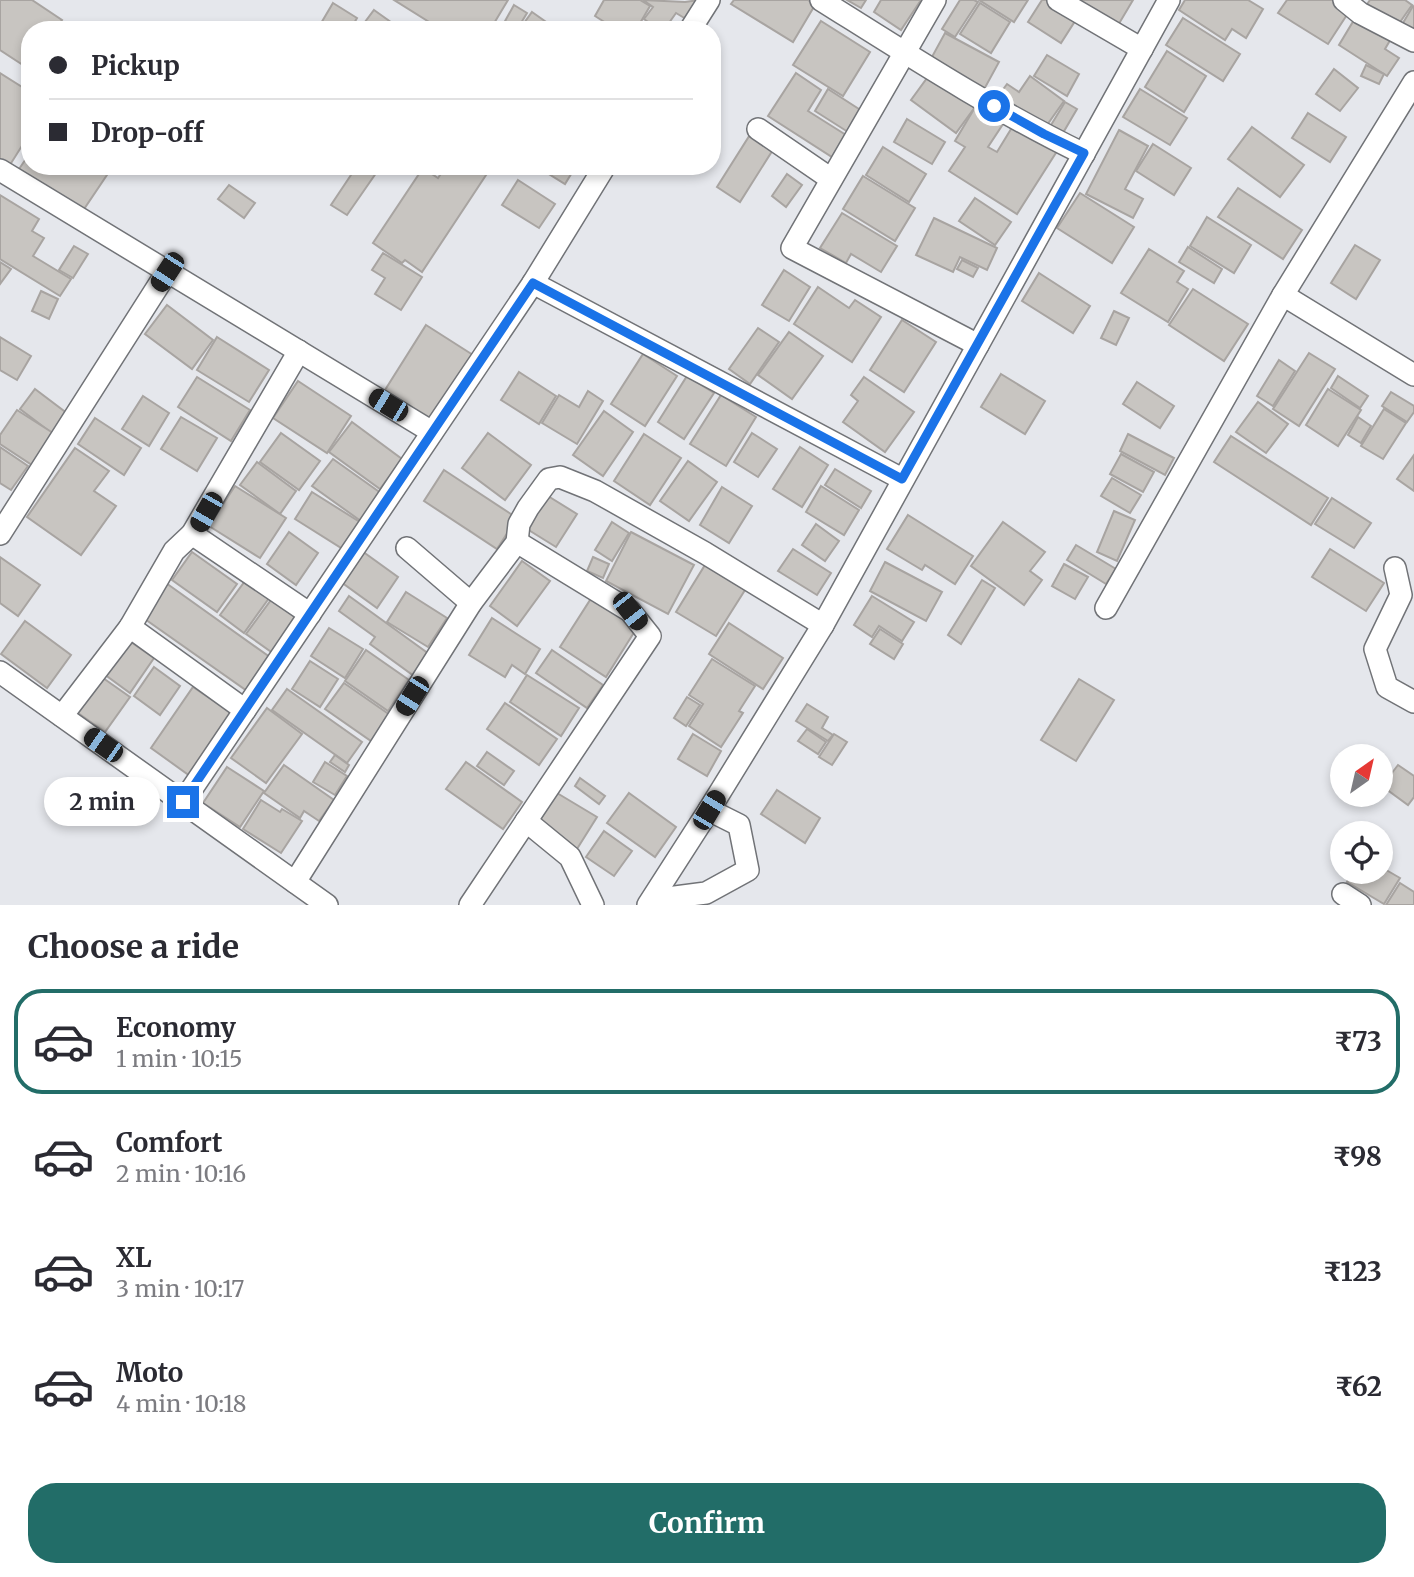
<!DOCTYPE html>
<meta charset="utf-8">
<style>
:root{--surface:#fff;--page:#f7f7f7;--text:#2b2b33;--muted:#7c7c81;--line:#e1e1e2;--accent:#226d68}
body{margin:0;font-family:Merriweather,serif;background:var(--page);color:var(--text);height:100vh;display:flex;flex-direction:column;font-size:26px;white-space:nowrap}
*{box-sizing:border-box;margin:0}
p{font-size:23px;color:var(--muted)}
.icon{flex:none;width:38px;height:38px;fill:none;stroke:currentColor;stroke-width:2;stroke-linecap:round;stroke-linejoin:round}
.map{position:relative;height:905px;overflow:hidden}
.side{display:flex;flex-direction:column;background:var(--surface);flex:1}
.side>*{flex:none}
.top-card{position:absolute;left:21px;top:21px;width:700px;height:154px;border-radius:28px;box-shadow:0 4px 10px #0003;display:grid;align-content:center;height:154px;padding:0 28px;background:var(--surface)}
.needle{width:46px;rotate:34deg}
.tools{position:absolute;left:1330px;top:744px;display:grid;gap:14px}
.tools a{display:grid;place-items:center;width:63px;height:63px;border-radius:50%;background:var(--surface);box-shadow:0 4px 10px #0003;font-size:35px}
.end{position:absolute;width:32px;height:32px;margin:-16px;border:9px solid #1a73e8;background:#fff;box-shadow:0 0 0 4px #fff}
.from{border-radius:50%}
.bubble{position:absolute;height:49px;border-radius:24px;background:var(--surface);box-shadow:0 4px 10px #0003;font-size:23px;font-weight:700;line-height:49px;text-align:center}
.car{position:absolute;width:21px;height:42px;margin:-21px -10px;border-radius:9px;box-shadow:0 0 5px 2px #0007;background:linear-gradient(#222 24%,#8ab4d8 0 40%,#222 0 76%,#8ab4d8 0 86%,#222 0)}
.top-card b{display:flex;align-items:center;gap:24px;height:66px;font-size:26px}
.top-card b+b{border-top:2px solid var(--line)}
.top-card i{width:18px;height:18px;background:var(--text)}
ul{padding:0;list-style:none}
li{display:flex;align-items:center;gap:21px;height:105px;margin:0 14px 10px;padding:0 14px;border:4px solid transparent;border-radius:28px}
li div{flex:1}
li b{display:block;font-size:26px}
li em{font-style:normal;font-weight:700}
li.active{border-color:var(--accent)}
li>.icon{width:63px;height:63px;stroke-width:1.5}
h2{padding:0 28px;font-size:32px;line-height:84px}
.action{display:flex;gap:14px;margin-top:auto;padding:14px 28px}
.action a{flex:1;height:80px;border-radius:28px;background:var(--accent);color:#fff;font-size:28px;font-weight:700;line-height:80px;text-align:center}
.map>svg:first-child{display:block}
.building{fill:#c8c5c1;stroke:#a8a4a1;stroke-width:2}
.lines{fill:none;stroke-linecap:round;stroke-linejoin:round}
.street-casing{stroke:#717377;stroke-width:24}
.street{stroke:#fff;stroke-width:21}
.route{stroke:#1a73e8;stroke-width:9}
</style>
<div class="map">
<svg width="1414" height="905" viewBox="0 0 1414 905">
<rect width="100%" height="100%" fill="#e5e7ec"/>
<g class="building">
<polygon points="0,0 32,0 62,20 55,30 30,30 29,69 0,50"/>
<polygon points="394,0 508,0 490,30 442,30"/>
<polygon points="604,0 640,0 650,6 636,30 617,30 595,16"/>
<polygon points="643,0 685,2 699,0 686,19 676,13 664,30 659,30 644,19 653,7"/>
<polygon points="734,0 808,0 815,5 793,42 731,4"/>
<polygon points="847,0 866,0 861,8"/>
<polygon points="881,0 921,0 901,30 874,12"/>
<polygon points="960,0 974,0 978,2 955,37 942,29"/>
<polygon points="979,0 1028,0 1014,22"/>
<polygon points="1042,0 1048,0 1077,18 1061,43 1028,22"/>
<polygon points="1072,0 1133,0 1117,27"/>
<polygon points="1185,0 1248,0 1263,9 1246,38 1232,29 1225,40 1179,10"/>
<polygon points="1287,0 1341,0 1352,7 1328,44 1278,13"/>
<polygon points="1370,0 1405,0 1412,5 1398,25 1363,10"/>
<polygon points="333,3 357,18 350,30 317,30"/>
<polygon points="980,3 1010,22 991,53 960,34"/>
<polygon points="514,5 527,13 518,28 505,21"/>
<polygon points="1413,6 1414,7 1414,37 1400,28"/>
<polygon points="374,10 402,30 359,30"/>
<polygon points="532,12 549,24 545,30 519,30"/>
<polygon points="1357,15 1392,37 1385,49 1399,58 1387,76 1339,45"/>
<polygon points="1183,18 1240,54 1223,81 1166,45"/>
<polygon points="821,21 870,52 843,96 793,65"/>
<polygon points="643,22 655,30 638,30"/>
<polygon points="505,23 515,30 500,30"/>
<polygon points="945,33 999,62 981,95 927,66"/>
<polygon points="1167,51 1206,76 1184,112 1145,87"/>
<polygon points="1047,55 1079,74 1067,96 1034,76"/>
<polygon points="1366,65 1384,74 1379,84 1361,76"/>
<polygon points="1334,69 1358,88 1340,111 1316,94"/>
<polygon points="0,73 30,92 30,133 8,168 0,164"/>
<polygon points="796,73 821,90 808,111 846,135 832,157 768,116"/>
<polygon points="930,74 975,107 956,133 911,100"/>
<polygon points="1030,76 1064,101 1042,132 996,99 1007,84 1019,92"/>
<polygon points="828,89 862,111 848,132 815,111"/>
<polygon points="1140,89 1187,118 1170,145 1123,117"/>
<polygon points="1065,102 1077,109 1060,138 1048,130"/>
<polygon points="977,104 1005,121 988,147 997,152 1016,121 1059,148 1017,214 949,171 965,147 955,141"/>
<polygon points="1308,113 1346,137 1330,162 1292,138"/>
<polygon points="907,119 945,142 932,164 894,142"/>
<polygon points="1252,127 1304,165 1280,197 1228,159"/>
<polygon points="753,130 776,145 740,202 717,187"/>
<polygon points="1119,130 1148,146 1125,189 1143,199 1133,218 1086,194"/>
<polygon points="1153,144 1191,168 1174,195 1136,171"/>
<polygon points="883,147 926,174 909,202 866,175"/>
<polygon points="30,153 30,166 113,166 80,215 17,172"/>
<polygon points="357,166 381,166 347,215 331,205"/>
<polygon points="446,166 492,166 422,272 405,260 402,263 373,243 423,168 438,178"/>
<polygon points="536,166 576,166 565,184"/>
<polygon points="787,174 802,185 786,207 772,196"/>
<polygon points="863,176 915,208 895,241 843,209"/>
<polygon points="518,180 555,204 539,228 502,205"/>
<polygon points="229,185 255,203 244,218 218,199"/>
<polygon points="1238,188 1302,230 1283,259 1218,217"/>
<polygon points="1080,193 1134,227 1112,263 1057,228"/>
<polygon points="0,195 39,219 32,231 44,238 33,256 71,279 60,296 0,259"/>
<polygon points="975,198 1011,222 995,245 959,221"/>
<polygon points="842,213 897,246 881,272 851,254 846,263 820,248"/>
<polygon points="1207,217 1251,245 1234,273 1190,246"/>
<polygon points="934,218 997,248 987,270 960,257 953,272 916,255"/>
<polygon points="1355,245 1380,260 1356,299 1331,283"/>
<polygon points="74,246 88,254 73,278 59,270"/>
<polygon points="1188,247 1222,269 1214,283 1179,262"/>
<polygon points="1149,249 1184,271 1177,282 1188,289 1168,322 1121,293"/>
<polygon points="383,253 422,277 401,310 375,294 385,278 372,270"/>
<polygon points="962,260 978,268 973,277 957,269"/>
<polygon points="0,262 11,269 0,284"/>
<polygon points="784,270 810,287 789,321 762,305"/>
<polygon points="1039,273 1090,306 1073,333 1022,301"/>
<polygon points="818,287 849,308 855,300 881,317 852,362 794,324"/>
<polygon points="1193,289 1248,324 1224,361 1169,325"/>
<polygon points="41,291 58,299 49,319 32,311"/>
<polygon points="167,305 213,340 192,369 145,334"/>
<polygon points="1114,311 1129,318 1116,345 1101,338"/>
<polygon points="902,320 936,342 904,392 870,370"/>
<polygon points="426,325 473,355 431,420 385,390"/>
<polygon points="758,328 779,342 750,384 729,369"/>
<polygon points="789,332 823,356 792,399 758,375"/>
<polygon points="0,337 31,356 17,380 0,370"/>
<polygon points="217,337 269,370 249,402 197,370"/>
<polygon points="1309,353 1335,369 1299,426 1273,409"/>
<polygon points="643,354 677,376 645,426 611,404"/>
<polygon points="1279,360 1295,371 1273,406 1257,396"/>
<polygon points="519,372 556,396 539,424 501,400"/>
<polygon points="1001,374 1045,401 1025,434 981,407"/>
<polygon points="687,376 714,393 684,439 658,422"/>
<polygon points="1338,376 1368,396 1360,408 1331,388"/>
<polygon points="197,377 250,410 231,441 178,407"/>
<polygon points="864,377 914,412 885,452 843,422 858,401 851,395"/>
<polygon points="298,381 351,416 327,453 273,418"/>
<polygon points="1137,382 1174,406 1160,428 1123,404"/>
<polygon points="35,389 68,414 53,434 20,409"/>
<polygon points="1328,389 1361,410 1338,446 1306,425"/>
<polygon points="588,391 603,401 577,444 542,423 559,395 579,407"/>
<polygon points="1391,392 1414,406 1414,412 1407,422 1382,406"/>
<polygon points="721,395 756,417 726,466 690,444"/>
<polygon points="143,396 169,413 149,446 122,429"/>
<polygon points="1258,402 1288,424 1266,453 1236,432"/>
<polygon points="1384,409 1406,423 1383,459 1361,446"/>
<polygon points="17,410 53,433 32,465 0,444 0,435"/>
<polygon points="604,411 633,432 603,476 573,455"/>
<polygon points="181,417 217,438 197,471 161,449"/>
<polygon points="1358,417 1371,426 1361,443 1348,435"/>
<polygon points="95,418 141,448 124,475 78,444"/>
<polygon points="352,422 402,459 380,489 329,452"/>
<polygon points="281,433 320,461 299,490 260,462"/>
<polygon points="488,433 531,465 505,500 462,468"/>
<polygon points="752,433 777,449 758,477 734,462"/>
<polygon points="644,434 681,458 650,505 614,481"/>
<polygon points="1128,434 1174,458 1165,475 1120,451"/>
<polygon points="1231,436 1328,498 1311,525 1214,462"/>
<polygon points="0,447 28,466 11,490 0,483"/>
<polygon points="800,447 828,465 802,507 773,489"/>
<polygon points="75,448 109,471 94,491 116,506 81,555 27,517"/>
<polygon points="1121,454 1154,472 1143,492 1110,474"/>
<polygon points="1414,455 1414,491 1397,479"/>
<polygon points="333,459 385,496 365,524 312,486"/>
<polygon points="688,461 717,482 689,521 660,501"/>
<polygon points="257,462 296,491 280,514 240,485"/>
<polygon points="835,469 871,491 861,508 825,485"/>
<polygon points="444,470 517,518 497,549 424,501"/>
<polygon points="1112,478 1141,495 1130,513 1101,496"/>
<polygon points="235,486 286,518 260,558 209,526"/>
<polygon points="821,486 859,510 844,535 806,512"/>
<polygon points="722,487 752,506 729,543 700,525"/>
<polygon points="312,492 363,524 346,551 295,519"/>
<polygon points="548,496 577,514 556,547 527,529"/>
<polygon points="1332,498 1371,523 1354,548 1315,524"/>
<polygon points="1114,511 1135,520 1117,561 1097,552"/>
<polygon points="908,515 973,556 955,584 925,565 922,570 887,549"/>
<polygon points="612,522 629,533 612,561 595,550"/>
<polygon points="1003,522 1045,552 1030,571 1042,580 1024,605 971,566"/>
<polygon points="816,524 839,541 825,561 802,545"/>
<polygon points="289,532 318,553 296,585 267,564"/>
<polygon points="631,532 694,565 668,614 606,581"/>
<polygon points="1076,545 1116,569 1106,584 1067,560"/>
<polygon points="793,549 831,573 817,595 778,571"/>
<polygon points="1330,549 1384,583 1366,611 1312,577"/>
<polygon points="362,551 398,577 377,608 341,582"/>
<polygon points="192,552 237,584 217,612 172,580"/>
<polygon points="0,557 40,585 18,616 0,603"/>
<polygon points="593,557 609,564 603,578 587,571"/>
<polygon points="522,561 550,581 517,626 490,606"/>
<polygon points="885,562 942,592 926,621 870,591"/>
<polygon points="1064,564 1088,577 1075,599 1052,586"/>
<polygon points="705,565 745,590 716,636 676,612"/>
<polygon points="248,577 272,594 244,633 220,615"/>
<polygon points="982,580 995,588 961,644 948,635"/>
<polygon points="166,583 274,660 250,693 142,617"/>
<polygon points="406,592 447,618 428,647 387,622"/>
<polygon points="349,596 429,654 414,676 370,644 375,637 339,611"/>
<polygon points="872,596 914,622 902,641 879,626 872,637 854,625"/>
<polygon points="592,597 638,626 606,677 560,647"/>
<polygon points="271,600 302,622 277,656 246,634"/>
<polygon points="492,618 540,649 525,674 512,665 505,677 469,655"/>
<polygon points="25,621 71,655 47,688 1,654"/>
<polygon points="729,623 783,658 763,689 709,654"/>
<polygon points="329,628 363,649 345,678 311,656"/>
<polygon points="880,629 903,644 894,659 870,644"/>
<polygon points="128,640 154,658 130,693 104,674"/>
<polygon points="366,650 409,680 388,711 345,681"/>
<polygon points="552,650 603,685 587,708 536,673"/>
<polygon points="712,659 755,686 739,711 743,713 721,747 689,726 703,704 689,695"/>
<polygon points="310,661 338,679 320,707 292,689"/>
<polygon points="154,667 180,686 160,715 134,696"/>
<polygon points="527,675 579,708 561,736 510,702"/>
<polygon points="103,678 130,697 105,732 78,713"/>
<polygon points="1079,679 1114,700 1076,761 1041,740"/>
<polygon points="344,683 390,715 371,741 325,709"/>
<polygon points="193,687 233,714 190,776 151,748"/>
<polygon points="287,689 362,742 347,763 272,710"/>
<polygon points="687,697 700,705 686,726 674,718"/>
<polygon points="505,703 557,739 539,765 487,729"/>
<polygon points="807,704 828,717 822,728 833,735 828,741 796,721"/>
<polygon points="267,708 302,734 266,783 231,758"/>
<polygon points="807,729 826,742 818,754 798,741"/>
<polygon points="693,734 721,751 707,776 678,759"/>
<polygon points="834,734 847,742 832,765 819,757"/>
<polygon points="487,752 514,771 504,785 477,766"/>
<polygon points="335,755 349,765 345,772 330,762"/>
<polygon points="325,762 347,776 335,795 313,782"/>
<polygon points="466,762 522,802 503,829 446,789"/>
<polygon points="284,765 334,800 319,821 304,811 300,818 264,793"/>
<polygon points="1398,765 1414,776 1414,797 1408,805 1382,786"/>
<polygon points="227,767 264,791 240,827 203,803"/>
<polygon points="580,778 605,796 599,804 575,786"/>
<polygon points="777,790 820,818 805,843 761,814"/>
<polygon points="557,793 597,817 577,849 537,825"/>
<polygon points="629,793 676,827 655,857 607,823"/>
<polygon points="261,800 280,812 282,809 302,821 281,853 243,829"/>
<polygon points="604,831 632,851 614,876 586,857"/>
<polygon points="1381,867 1400,878 1384,904 1347,882 1353,872 1381,872"/>
<polygon points="1400,883 1414,892 1414,905 1386,905"/>
</g>
<g class="lines">
<g class="street-casing">
<g id="street">
<path d="M821 0C907 54 993 110 1084 154"/>
<polyline points="935,0 792,248 978,345"/>
<polyline points="1058,0 1142,49"/>
<polyline points="1344,0 1360,13 1414,41"/>
<polyline points="690,30 709,0"/>
<polyline points="758,129 831,179"/>
<polyline points="0,170 432,432"/>
<polyline points="533,283 902,479"/>
<polyline points="1283,295 1414,375"/>
<polyline points="0,534 167,272"/>
<polyline points="192,534 310,614"/>
<polyline points="407,548 471,603"/>
<polyline points="1395,568 1401,595 1375,649 1387,687 1414,702"/>
<polyline points="1106,608 1283,295 1414,82"/>
<polyline points="130,627 245,710"/>
<polyline points="0,672 327,905"/>
<polyline points="62,716 130,627 174,551 192,534 299,351"/>
<polyline points="183,802 533,283 605,166"/>
<polyline points="526,821 570,857 593,905"/>
<polyline points="295,882 471,603 517,542 519,524 528,508 549,479 560,477 595,491 705,553 823,625"/>
<polyline points="1343,894 1360,905"/>
<polyline points="652,900 706,893 748,870 739,825 709,810"/>
<polyline points="470,905 650,636 630,611 517,542"/>
<polyline points="648,905 709,810 823,625 1169,0"/>
</g>
</g>
<use href="#street" class="street"/>
</g>
<g class="lines">
<polyline class="route" points="183,802 533,283 902,479 1084,153 1044,134 994,106"/>
</g>
</svg>
<div class="tools">
<a><svg class="needle" viewBox="-14 -14 28 28"><path d="M0-13l5 13h-10z" fill="#e53935"/><path d="M0 13l5-13h-10z" fill="#7c7c81"/></svg></a>
<a><svg class="icon" aria-label="locate" viewBox="0 0 24 24"><circle cx="12" cy="12" r="6"/><path d="M12 2v4M12 18v4M2 12h4M18 12h4"/></svg></a>
</div>
<i class="end from" style="left:994px;top:106px"></i>
<i class="end" style="left:183px;top:802px"></i>
<div class="bubble" style="left:44px;top:777px;width:116px">2 min</div>
<i class="car" style="left:167px;top:272px;rotate:213deg"></i>
<i class="car" style="left:388px;top:405px;rotate:301deg"></i>
<i class="car" style="left:206px;top:512px;rotate:210deg"></i>
<i class="car" style="left:630px;top:611px;rotate:142deg"></i>
<i class="car" style="left:412px;top:696px;rotate:212deg"></i>
<i class="car" style="left:103px;top:745px;rotate:305deg"></i>
<i class="car" style="left:709px;top:810px;rotate:31deg"></i>
<div class="top-card">
<b><i class="from"></i>Pickup</b>
<b><i></i>Drop-off</b>
</div>
</div>
<section class="side">
<h2>Choose a ride</h2>
<ul>
<li class="active"><svg class="icon" aria-label="car" viewBox="0 0 24 24"><path d="M5 17H2v-5l4-1 3-4h7l3 4 3 1v5h-3M9 17h6M6 11h13"/><circle cx="7" cy="17" r="2"/><circle cx="17" cy="17" r="2"/></svg><div><b>Economy</b><p>1 min · 10:15</p></div><em>₹73</em></li>
<li><svg class="icon" aria-label="car" viewBox="0 0 24 24"><path d="M5 17H2v-5l4-1 3-4h7l3 4 3 1v5h-3M9 17h6M6 11h13"/><circle cx="7" cy="17" r="2"/><circle cx="17" cy="17" r="2"/></svg><div><b>Comfort</b><p>2 min · 10:16</p></div><em>₹98</em></li>
<li><svg class="icon" aria-label="car" viewBox="0 0 24 24"><path d="M5 17H2v-5l4-1 3-4h7l3 4 3 1v5h-3M9 17h6M6 11h13"/><circle cx="7" cy="17" r="2"/><circle cx="17" cy="17" r="2"/></svg><div><b>XL</b><p>3 min · 10:17</p></div><em>₹123</em></li>
<li><svg class="icon" aria-label="car" viewBox="0 0 24 24"><path d="M5 17H2v-5l4-1 3-4h7l3 4 3 1v5h-3M9 17h6M6 11h13"/><circle cx="7" cy="17" r="2"/><circle cx="17" cy="17" r="2"/></svg><div><b>Moto</b><p>4 min · 10:18</p></div><em>₹62</em></li>
</ul>
<div class="action"><a>Confirm</a></div>
</section>
